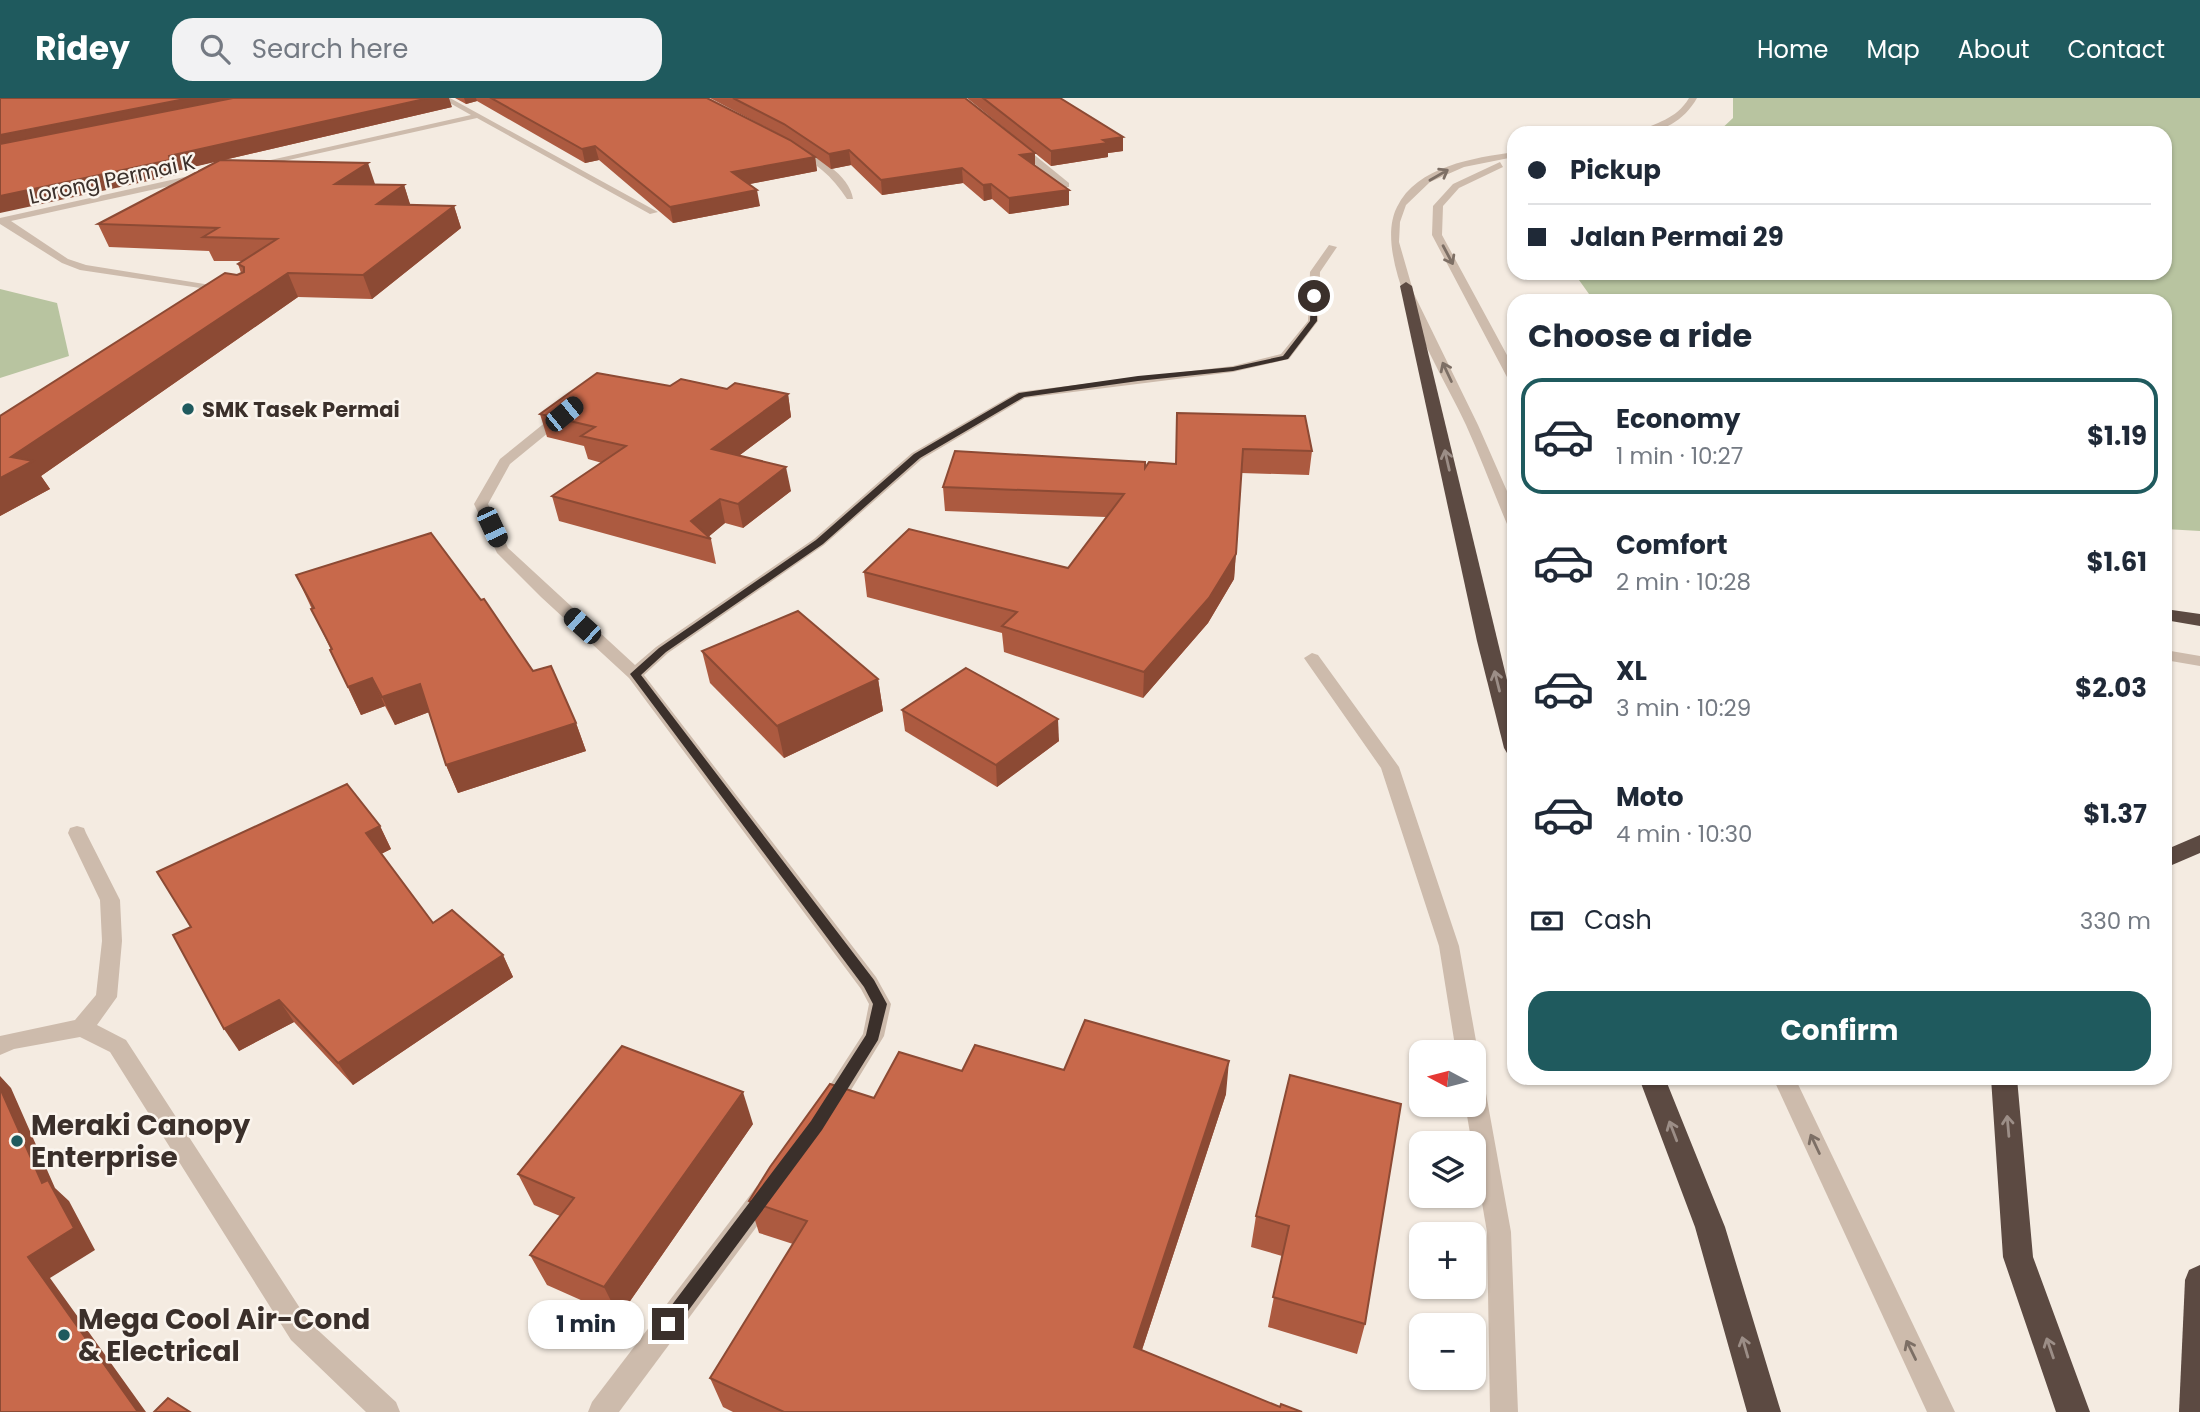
<!DOCTYPE html>
<meta charset="utf-8">
<style>
:root{--surface:#fff;--page:#f2f2f3;--text:#1f2937;--muted:#747a83;--line:#e0e1e3;--accent:#1f5a5e}
body{margin:0;font-family:Poppins,sans-serif;background:var(--page);color:var(--text);height:100vh;display:flex;flex-direction:column;font-size:26px;white-space:nowrap}
*{box-sizing:border-box;margin:0}
p{font-size:23px;color:var(--muted)}
.icon{flex:none;width:38px;height:38px;fill:none;stroke:currentColor;stroke-width:2;stroke-linecap:round;stroke-linejoin:round}
.map{position:relative;flex:1;overflow:hidden}
.panel{position:absolute;left:1507px;top:196px;width:665px;height:791px;display:flex;flex-direction:column;background:var(--surface);border-radius:21px;box-shadow:0 2px 5px #0004}
.panel>*{flex:none}
.banner{position:absolute;left:1507px;top:28px;width:665px;height:154px;border-radius:21px;box-shadow:0 2px 5px #0004;display:grid;align-content:center;height:154px;padding:0 21px;background:var(--surface)}
.needle{width:46px;rotate:277deg}
.tools{position:absolute;left:1409px;top:942px;display:grid;gap:14px}
.tools a{display:grid;place-items:center;width:77px;height:77px;border-radius:14px;background:var(--surface);box-shadow:0 2px 5px #0004;font-size:35px}
.end{position:absolute;width:32px;height:32px;margin:-16px;border:9px solid #3b302b;background:#fff;box-shadow:0 0 0 4px #fff}
.from{border-radius:50%}
.bubble{position:absolute;height:49px;border-radius:21px;background:var(--surface);box-shadow:0 2px 5px #0004;font-size:23px;font-weight:700;line-height:49px;text-align:center}
.car{position:absolute;width:21px;height:42px;margin:-21px -10px;border-radius:9px;box-shadow:0 0 5px 2px #0007;background:linear-gradient(#222 24%,#8ab4d8 0 40%,#222 0 76%,#8ab4d8 0 86%,#222 0)}
.banner b{display:flex;align-items:center;gap:24px;height:66px;font-size:26px}
.banner b+b{border-top:2px solid var(--line)}
.banner i{width:18px;height:18px;background:var(--text)}
ul{padding:0;list-style:none}
li{display:flex;align-items:center;gap:21px;height:116px;margin:0 14px 10px;padding:0 7px;border:4px solid transparent;border-radius:21px}
li div{flex:1}
li b{display:block;font-size:26px}
li em{font-style:normal;font-weight:700}
li.active{border-color:var(--accent)}
li>.icon{width:63px;height:63px;stroke-width:1.5}
h2{padding:0 21px;font-size:32px;line-height:84px}
.pay{display:flex;align-items:center;gap:18px;height:77px;padding:0 21px;font-size:26px}
.pay p{margin-inline-start:auto}
.button{display:flex;gap:14px;margin-top:auto;padding:14px 21px}
.button a{flex:1;height:80px;border-radius:21px;background:var(--accent);color:#fff;font-size:28px;font-weight:700;line-height:80px;text-align:center}
header{display:flex;align-items:center;gap:42px;box-sizing:border-box;height:98px;padding:0 35px;background:var(--accent);color:#fff}
header strong{font-size:33px}
nav{display:flex;gap:38px;margin-inline-start:auto;font-size:24px}
.search{width:490px;height:63px;background:var(--page);display:flex;align-items:center;gap:18px;box-sizing:border-box;padding:0 24px;border-radius:21px;color:var(--muted);font-size:26px}
.map>svg:first-child{display:block}
.green{fill:#b8c4a0}
.lines{fill:none;stroke-linecap:round;stroke-linejoin:round}
.minor{fill:#cdbbac;fill-rule:evenodd}
.highway{fill:#5c4a42;fill-rule:evenodd}
.wall{fill:#ac5a40}
.shaded-wall{fill:#8c4a34}
.building{fill:#c8694b;stroke:#8c4a34;stroke-width:2}
.oneway{stroke:#7d6f65}
.oneway2{stroke:#9c8e87}
.route{fill:#3b302b}
.poi-dot{fill:#1f5a5e;stroke:#fbf5ee;stroke-width:2.5}
.labels{text-anchor:middle;dominant-baseline:central;stroke-width:5;stroke-linejoin:round;paint-order:stroke}
.far-street-label{font-size:21px;fill:#3b302b;stroke:#fbf5ee}
.far-poi-label{font-size:21px;font-weight:bold;fill:#3b302b;stroke:#fbf5ee;text-anchor:start}
.near-poi-label{font-size:28px;font-weight:bold;fill:#3b302b;stroke:#fbf5ee;text-anchor:start}
</style>
<header>
<strong>Ridey</strong>
<div class="search"><svg class="icon" aria-label="search" viewBox="0 0 24 24"><circle cx="10" cy="10" r="6"/><path d="M15 15l6 6"/></svg>Search here</div>
<nav><a>Home</a><a>Map</a><a>About</a><a>Contact</a></nav>
</header>
<div class="map">
<svg width="2200" height="1314" viewBox="0 0 2200 1314">
<rect width="100%" height="100%" fill="#f4ebe1"/>
<g class="green">
<polygon points="1733,0 2200,0 2200,433 2165,431 2165,203 1594,203 1574,175 2165,175 2165,35 1717,35 1733,20"/>
<polygon points="0,191 57,205 69,258 0,280"/>
</g>
<g class="lines">
<g class="minor">
<polygon points="441,0 450,0 658,114 650,116 477,20 253,70 249,67 471,17"/>
<path d="M1689 0H1697C1684 23 1662 35 1636 35 1656 24 1676 22 1689 0Z"/>
<polygon points="1015,46 1021,46 1069,85 1069,89 1063,89 1015,50"/>
<path d="M793 49C815 56 850 77 853 101H847C832 78 815 63 790 53Z"/>
<path d="M1514 54V59L1464 69 1430 84 1406 107 1400 124 1399 144 1414 196 1478 327 1514 409V430L1507 426C1493 393 1481 360 1466 327 1443 276 1370 162 1397 109 1417 68 1474 60 1514 54Z"/>
<polygon points="1500,64 1503,69 1459,90 1443,108 1442,137 1514,270 1514,284 1508,281 1432,137 1433,108 1453,86"/>
<polygon points="198,76 201,81 11,123 68,161 86,167 223,189 227,190 227,194 80,172 62,165 0,126 0,120"/>
<polygon points="1329,147 1337,149 1320,174 1318,223 1289,261 1233,274 1025,300 922,361 824,447 668,555 644,577 876,879 891,906 884,938 837,1015 829,1018 821,1015 818,1008 821,1001 863,936 869,906 861,891 629,580 541,499 497,455 474,406 500,361 557,315 565,315 565,321 510,366 488,406 508,450 635,567 656,549 814,441 912,355 1018,294 1233,268 1281,256 1308,223 1310,174"/>
<polygon points="2165,552 2200,558 2200,568 2165,562"/>
<polygon points="1312,555 1318,557 1399,669 1459,848 1478,954 1475,960 1474,954 1456,954 1439,848 1381,670 1304,560"/>
<polygon points="77,728 84,730 86,735 120,802 122,843 117,899 97,927 126,942 309,1224 396,1304 400,1314 366,1314 291,1242 110,954 80,939 14,951 0,957 0,938 75,922 96,897 102,843 100,802 68,735 70,730"/>
<polygon points="1474,980 1482,983 1485,990 1511,1134 1518,1314 1490,1314 1487,1134 1465,1006 1474,1006"/>
<polygon points="1773,980 1795,980 1955,1314 1927,1314"/>
<polygon points="766,1085 775,1088 778,1096 775,1104 619,1314 588,1314 592,1304 757,1088"/>
</g>
<g class="highway">
<polygon points="1406,184 1412,188 1514,611 1514,657 1507,655 1504,650 1477,543 1400,188"/>
<polygon points="2165,511 2200,516 2200,528 2165,522"/>
<polygon points="2200,737 2200,755 2165,770 2165,752"/>
<polygon points="1639,980 1665,980 1725,1129 1781,1314 1747,1314 1695,1129"/>
<polygon points="1991,980 2017,980 2033,1159 2090,1314 2056,1314 2003,1159"/>
<polygon points="2200,1167 2200,1314 2179,1314 2185,1182 2189,1172"/>
</g>
</g>
<g class="wall">
<polygon points="0,0 452,9 224,62 375,87 404,87 410,107 454,108 461,130 372,201 298,199 41,378 50,391 0,418 0,318 241,175 238,166 242,163 214,163 209,153 109,149 98,126 217,63 176,73 176,77"/>
<polygon points="455,0 707,0 786,40 710,0 965,0 1035,55 1035,68 1069,92 1069,107 1009,116 992,101 984,103 963,85 882,97 851,67 831,71 815,59 817,73 749,86 760,108 673,125 599,62 585,65 477,3 466,6"/>
<polygon points="967,0 1060,0 1123,53 1108,55 1108,59 1051,68"/>
<polygon points="670,288 727,291 788,296 791,319 740,357 791,393 743,430 725,425 708,439 711,441 716,466 559,423 552,398 602,365 588,361 584,348 547,339 540,316"/>
<polygon points="1177,315 1312,353 1309,377 1241,375 1234,481 1208,525 1143,600 1004,554 1002,535 867,499 864,474 1068,470 1106,419 945,413 943,389 1176,366"/>
<polygon points="296,477 533,573 576,625 586,653 458,695 446,667 429,614 395,627 385,608 361,617 330,552 331,552"/>
<polygon points="702,553 878,581 883,613 784,660 710,585"/>
<polygon points="902,612 1059,643 997,689 905,633"/>
<polygon points="380,728 391,751 381,756 433,825 503,857 513,879 353,987 294,924 239,953 191,829"/>
<polygon points="1064,972 1226,996 1142,1252 1280,1309 1302,1314 733,1314 723,1309 710,1280 793,1146 759,1135 749,1103 874,1000 962,973"/>
<polygon points="1290,977 1365,1226 1357,1256 1268,1229 1282,1158 1251,1149 1256,1118"/>
<polygon points="753,1026 619,1219 547,1187 530,1157 560,1118 534,1107 518,1076"/>
</g>
<g class="shaded-wall">
<polygon points="190,0 263,0 0,52 0,37"/>
<polygon points="429,0 449,0 452,9 176,73 176,77 0,115 0,98 169,58"/>
<polygon points="464,0 476,0 477,3 466,6"/>
<polygon points="1123,39 1123,53 1108,55 1108,59 1051,68 1051,53 1103,42"/>
<polygon points="595,48 599,62 585,65 582,51"/>
<polygon points="849,52 851,67 831,71 829,56"/>
<polygon points="1035,55 1035,70 1020,57"/>
<polygon points="815,59 817,73 735,89 732,74"/>
<polygon points="368,65 375,86 335,86"/>
<polygon points="962,70 963,85 882,97 881,82"/>
<polygon points="991,86 992,101 984,103 983,87"/>
<polygon points="404,87 411,109 377,106"/>
<polygon points="757,92 760,108 673,125 670,109"/>
<polygon points="1069,92 1069,107 1009,116 1009,100"/>
<polygon points="454,108 461,130 372,201 363,177"/>
<polygon points="288,175 298,199 41,378 50,391 0,418 0,380 11,359"/>
<polygon points="788,296 791,319 717,374 712,351"/>
<polygon points="786,369 791,393 743,430 738,406"/>
<polygon points="720,401 725,425 707,440 691,423"/>
<polygon points="1236,456 1234,481 1208,525 1143,600 1144,574"/>
<polygon points="372,580 385,608 361,617 348,589"/>
<polygon points="878,581 883,613 784,660 777,628"/>
<polygon points="420,586 432,613 395,627 382,599"/>
<polygon points="1058,621 1059,643 997,689 996,667"/>
<polygon points="576,625 586,653 458,695 446,667"/>
<polygon points="380,728 391,751 377,758 366,735"/>
<polygon points="503,857 513,879 353,987 338,965"/>
<polygon points="279,902 294,924 239,953 224,931"/>
<polygon points="1229,963 1226,996 1133,1279 1134,1249"/>
<polygon points="0,978 11,990 55,1090 69,1103 95,1152 50,1180 146,1314 138,1314 28,1159 42,1085 0,990"/>
<polygon points="743,994 753,1026 619,1219 604,1189"/>
</g>
<g class="building">
<polygon points="0,0 190,0 0,37"/>
<polygon points="233,0 429,0 169,58 170,62 0,98 0,46"/>
<polygon points="491,0 707,0 790,42 815,59 732,74 757,92 670,109 595,48 582,51"/>
<polygon points="733,0 965,0 1035,55 1020,57 1069,92 1009,100 991,86 983,87 962,70 881,82 849,52 829,56 784,26"/>
<polygon points="983,0 1060,0 1123,39 1103,42 1108,45 1051,53"/>
<polygon points="220,62 368,65 335,86 404,87 377,106 454,108 363,177 288,175 11,359 33,363 0,380 0,318 225,175 237,177 244,174 244,169 238,166 277,141 203,139 218,130 98,126"/>
<polygon points="597,275 670,288 681,281 727,291 735,285 788,296 712,351 786,369 738,406 720,401 691,423 711,441 552,398 626,348 581,338 595,329 540,316"/>
<polygon points="1177,315 1305,318 1312,353 1243,351 1236,456 1209,500 1144,574 1002,528 1017,514 864,474 909,431 1068,470 1124,396 943,389 955,353 1145,364 1145,370 1149,364 1176,366"/>
<polygon points="431,435 481,502 484,501 533,573 551,568 576,625 446,667 420,586 382,599 372,580 348,589 330,552 332,551 311,511 314,510 296,477"/>
<polygon points="798,513 878,581 777,628 702,553"/>
<polygon points="966,570 1058,621 996,667 902,612"/>
<polygon points="347,686 380,728 366,735 433,825 452,812 503,857 338,965 279,902 224,931 173,837 191,829 157,774"/>
<polygon points="1085,922 1229,963 1134,1249 1280,1309 1281,1306 1302,1314 784,1314 710,1280 807,1123 749,1103 770,1069 830,986 874,1000 899,954 962,973 975,947 1064,972"/>
<polygon points="622,948 743,994 604,1189 530,1157 574,1100 518,1076"/>
<polygon points="1290,977 1401,1006 1365,1226 1273,1199 1289,1128 1256,1118"/>
<polygon points="0,990 42,1085 48,1082 74,1130 28,1159 138,1314 0,1314"/>
<polygon points="168,1300 190,1314 154,1314"/>
</g>
<defs><path id="oneway-shaft" d="M-6 0H5M1.5-3L5.5 0L1.5 3" fill="none" stroke-width="1.6" stroke-linecap="round" stroke-linejoin="round" transform="scale(1.75)"/></defs>
<g class="oneway">
<use href="#oneway-shaft" transform="translate(1439 77) rotate(-30)"/>
<use href="#oneway-shaft" transform="translate(1448 157) rotate(62)"/>
<use href="#oneway-shaft" transform="translate(1447 274) rotate(-115)"/>
<use href="#oneway-shaft" transform="translate(1815 1046) rotate(-115)"/>
<use href="#oneway-shaft" transform="translate(1911 1252) rotate(-116)"/>
</g>
<g class="oneway2">
<use href="#oneway-shaft" transform="translate(1447 362) rotate(-103)"/>
<use href="#oneway-shaft" transform="translate(1497 583) rotate(-104)"/>
<use href="#oneway-shaft" transform="translate(2008 1028) rotate(-95)"/>
<use href="#oneway-shaft" transform="translate(1673 1033) rotate(-111)"/>
<use href="#oneway-shaft" transform="translate(1745 1249) rotate(-106)"/>
<use href="#oneway-shaft" transform="translate(2050 1250) rotate(-109)"/>
</g>
<polygon class="route" points="1314,196 1317,198 1317,223 1288,261 1233,273 1138,283 1024,299 920,360 823,446 666,554 641,577 874,882 887,906 878,942 822,1032 674,1232 668,1234 662,1232 659,1226 662,1220 811,1023 866,937 873,906 864,889 630,576 659,550 816,442 914,356 1019,295 1138,278 1233,269 1283,258 1310,223 1311,198"/>
<g class="poi-dot">
<circle cx="188" cy="311" r="7"/>
<circle cx="17" cy="1043" r="7"/>
<circle cx="64" cy="1237" r="7"/>
</g>
<g class="labels">
<g class="far-street-label">
<text transform="translate(112 81) rotate(-12)">Lorong Permai K</text>
</g>
<g class="far-poi-label">
<text x="202" y="311">SMK Tasek Permai</text>
</g>
<g class="near-poi-label">
<text x="31" y="1027">Meraki Canopy<tspan x="31" dy="32">Enterprise</tspan></text>
<text x="78" y="1221">Mega Cool Air-Cond<tspan x="78" dy="32">&amp; Electrical</tspan></text>
</g>
</g>
</svg>
<div class="tools">
<a><svg class="needle" viewBox="-14 -14 28 28"><path d="M0-13l5 13h-10z" fill="#e53935"/><path d="M0 13l5-13h-10z" fill="#747a83"/></svg></a>
<a><svg class="icon" aria-label="layers" viewBox="0 0 24 24"><path d="M12 4l9 5-9 5-9-5zM3 14l9 5 9-5"/></svg></a>
<a>+</a>
<a>−</a>
</div>
<i class="end from" style="left:1314px;top:198px"></i>
<i class="end" style="left:668px;top:1226px"></i>
<div class="bubble" style="left:528px;top:1202px;width:116px">1 min</div>
<i class="car" style="left:564px;top:316px;rotate:51deg"></i>
<i class="car" style="left:492px;top:429px;rotate:155deg"></i>
<i class="car" style="left:582px;top:528px;rotate:312deg"></i>
<div class="banner">
<b><i class="from"></i>Pickup</b>
<b><i></i>Jalan Permai 29</b>
</div>
<section class="panel">
<h2>Choose a ride</h2>
<ul>
<li class="active"><svg class="icon" aria-label="car" viewBox="0 0 24 24"><path d="M5 17H2v-5l4-1 3-4h7l3 4 3 1v5h-3M9 17h6M6 11h13"/><circle cx="7" cy="17" r="2"/><circle cx="17" cy="17" r="2"/></svg><div><b>Economy</b><p>1 min · 10:27</p></div><em>$1.19</em></li>
<li><svg class="icon" aria-label="car" viewBox="0 0 24 24"><path d="M5 17H2v-5l4-1 3-4h7l3 4 3 1v5h-3M9 17h6M6 11h13"/><circle cx="7" cy="17" r="2"/><circle cx="17" cy="17" r="2"/></svg><div><b>Comfort</b><p>2 min · 10:28</p></div><em>$1.61</em></li>
<li><svg class="icon" aria-label="car" viewBox="0 0 24 24"><path d="M5 17H2v-5l4-1 3-4h7l3 4 3 1v5h-3M9 17h6M6 11h13"/><circle cx="7" cy="17" r="2"/><circle cx="17" cy="17" r="2"/></svg><div><b>XL</b><p>3 min · 10:29</p></div><em>$2.03</em></li>
<li><svg class="icon" aria-label="car" viewBox="0 0 24 24"><path d="M5 17H2v-5l4-1 3-4h7l3 4 3 1v5h-3M9 17h6M6 11h13"/><circle cx="7" cy="17" r="2"/><circle cx="17" cy="17" r="2"/></svg><div><b>Moto</b><p>4 min · 10:30</p></div><em>$1.37</em></li>
</ul>
<div class="pay"><svg class="icon" aria-label="cash" viewBox="0 0 24 24"><path d="M3 7h18v10H3z"/><circle cx="12" cy="12" r="2"/></svg>Cash<p>330 m</p></div>
<div class="button"><a>Confirm</a></div>
</section>
</div>
